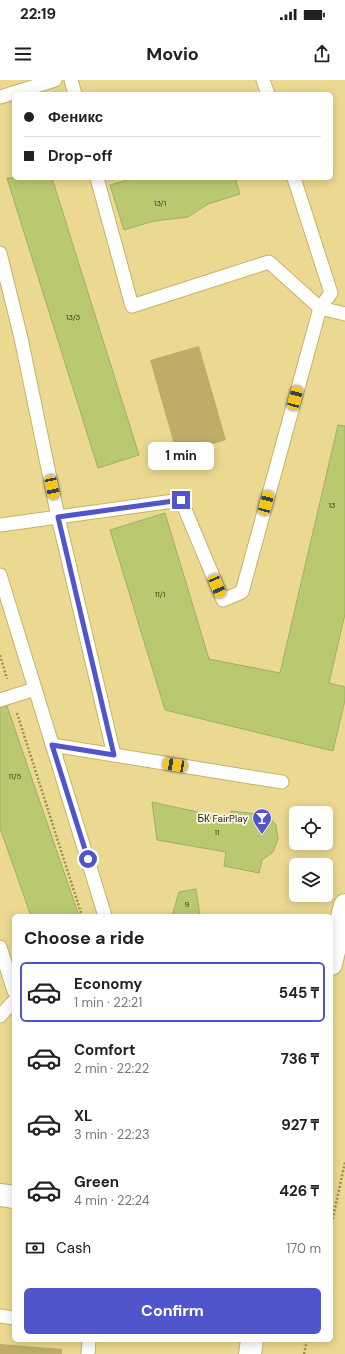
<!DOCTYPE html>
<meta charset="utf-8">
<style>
:root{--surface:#fff;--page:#f6f6f6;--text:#222;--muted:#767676;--line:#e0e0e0;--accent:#5055cb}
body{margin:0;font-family:"DM Sans",sans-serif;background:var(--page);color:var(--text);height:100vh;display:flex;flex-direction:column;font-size:15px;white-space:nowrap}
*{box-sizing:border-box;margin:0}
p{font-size:13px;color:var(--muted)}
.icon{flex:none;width:22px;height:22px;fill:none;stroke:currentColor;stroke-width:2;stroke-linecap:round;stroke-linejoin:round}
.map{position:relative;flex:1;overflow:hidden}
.details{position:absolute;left:12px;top:834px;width:321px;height:428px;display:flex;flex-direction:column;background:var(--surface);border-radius:6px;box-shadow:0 2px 10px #0003}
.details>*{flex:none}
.guide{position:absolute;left:12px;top:12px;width:321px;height:88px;border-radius:6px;box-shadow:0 2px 10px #0003;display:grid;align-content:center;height:88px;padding:0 12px;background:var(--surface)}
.tools{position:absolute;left:289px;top:726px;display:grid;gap:8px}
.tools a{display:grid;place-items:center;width:44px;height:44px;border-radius:6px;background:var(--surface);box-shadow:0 2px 10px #0003;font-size:20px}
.end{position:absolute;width:18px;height:18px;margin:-9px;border:5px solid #5055cb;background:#fff;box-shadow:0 0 0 2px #fff}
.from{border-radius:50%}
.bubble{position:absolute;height:28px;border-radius:6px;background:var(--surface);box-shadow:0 2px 10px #0003;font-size:13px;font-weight:700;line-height:28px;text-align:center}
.car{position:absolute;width:12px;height:24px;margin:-12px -6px;border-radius:5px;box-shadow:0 0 3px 1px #0007;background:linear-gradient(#f5c518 24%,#345 0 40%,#f5c518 0 76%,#345 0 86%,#f5c518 0)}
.guide b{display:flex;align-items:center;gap:14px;height:38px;font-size:15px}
.guide b+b{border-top:1px solid var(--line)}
.guide i{width:10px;height:10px;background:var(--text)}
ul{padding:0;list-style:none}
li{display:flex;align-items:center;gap:12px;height:60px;margin:0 8px 6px;padding:0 4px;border:2px solid transparent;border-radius:6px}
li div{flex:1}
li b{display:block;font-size:15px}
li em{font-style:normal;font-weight:700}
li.on{border-color:var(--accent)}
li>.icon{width:36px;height:36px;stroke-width:1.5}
h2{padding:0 12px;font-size:18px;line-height:48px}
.pay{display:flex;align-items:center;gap:10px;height:44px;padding:0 12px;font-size:15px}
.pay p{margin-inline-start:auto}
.action{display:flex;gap:8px;margin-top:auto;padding:8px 12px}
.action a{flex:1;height:46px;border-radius:6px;background:var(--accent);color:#fff;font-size:16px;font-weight:700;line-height:46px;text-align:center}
.status{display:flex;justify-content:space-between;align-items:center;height:28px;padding:0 20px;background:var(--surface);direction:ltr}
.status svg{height:11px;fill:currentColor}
header{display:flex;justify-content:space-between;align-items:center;height:52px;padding:0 12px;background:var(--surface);font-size:18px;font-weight:700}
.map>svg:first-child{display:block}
.green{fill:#bdad69}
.building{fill:#bac870;stroke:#a2ad67}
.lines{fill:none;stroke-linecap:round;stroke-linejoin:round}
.lane-casing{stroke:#c4b36b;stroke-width:15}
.secondary-casing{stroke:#c4b36b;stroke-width:24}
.path{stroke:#9c8e59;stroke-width:2.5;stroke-dasharray:2 2;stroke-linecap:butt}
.lane{stroke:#fff;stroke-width:13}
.secondary{stroke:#fff;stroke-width:22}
.route{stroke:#5055cb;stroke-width:5}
.labels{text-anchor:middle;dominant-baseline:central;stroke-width:3.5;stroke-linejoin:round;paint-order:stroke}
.number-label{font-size:8px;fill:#46441c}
.poi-label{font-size:10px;fill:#1f1800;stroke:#fdfaec;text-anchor:end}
</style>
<div class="status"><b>22:19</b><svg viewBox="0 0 49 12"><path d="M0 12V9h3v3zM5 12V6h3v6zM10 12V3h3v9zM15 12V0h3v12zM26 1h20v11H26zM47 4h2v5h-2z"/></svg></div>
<header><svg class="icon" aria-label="menu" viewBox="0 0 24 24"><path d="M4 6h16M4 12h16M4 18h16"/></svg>Movio<svg class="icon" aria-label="share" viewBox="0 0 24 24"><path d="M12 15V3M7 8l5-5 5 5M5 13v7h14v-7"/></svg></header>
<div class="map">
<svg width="345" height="1274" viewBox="0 0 345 1274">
<rect width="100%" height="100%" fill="#ebd991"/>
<g class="green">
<polygon points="199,266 226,360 177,375 150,280"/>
<polygon points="0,1264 62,1269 62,1274 0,1274"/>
</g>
<g class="building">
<polygon points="7,98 52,98 139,375 98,388"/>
<polygon points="134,98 235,98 240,114 208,124 188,137 154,141 124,150 110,105"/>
<polygon points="338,345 345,346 345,534 329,603 345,607 345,620 333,671 165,630 110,450 165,433 209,579 280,593"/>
<polygon points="7,626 79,836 31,836 0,748 0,628"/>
<polygon points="152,722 229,739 231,731 267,735 276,745 278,759 273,772 262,780 259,793 224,786 226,772 157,760"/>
<polygon points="196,809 200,836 172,836 179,812"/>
</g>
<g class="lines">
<g class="lane-casing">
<g id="lane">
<polyline points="71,0 75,14"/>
<polyline points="263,0 268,14"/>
<polyline points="0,17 55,0"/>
<polyline points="97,98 132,226 269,182 320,228 331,213 294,98"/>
<polyline points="0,173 21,258 58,437 114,675"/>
<polyline points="0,445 181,420 223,520 242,512 320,228 345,234"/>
<polyline points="0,495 105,836"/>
<polyline points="0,620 35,609"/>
<polyline points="52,665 282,702"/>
<polyline points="0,867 14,911"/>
<polyline points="0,936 14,921"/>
<polyline points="0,1236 14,1238"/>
<polyline points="88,1274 89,1260"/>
</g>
</g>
<g class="secondary-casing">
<g id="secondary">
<polyline points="331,884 345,825"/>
<polyline points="0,1115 14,1117"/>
<polyline points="250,1274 252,1260"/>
</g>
</g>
<g class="path">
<polyline points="0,575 7,599"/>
<polyline points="17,633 82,836"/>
<polyline points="331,1147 345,1082"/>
<polyline points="304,1274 307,1260"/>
</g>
<use href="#lane" class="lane"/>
<use href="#secondary" class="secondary"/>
</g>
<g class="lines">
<polyline class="route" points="88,779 52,665 114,675 58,437 181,420"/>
</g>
<defs>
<g id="bar-pin" transform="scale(1)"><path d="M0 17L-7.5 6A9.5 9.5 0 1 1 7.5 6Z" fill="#5055cb" stroke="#fdfaec"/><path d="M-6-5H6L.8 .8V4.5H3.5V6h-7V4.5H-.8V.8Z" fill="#fff"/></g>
</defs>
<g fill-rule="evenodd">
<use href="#bar-pin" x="262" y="738"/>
</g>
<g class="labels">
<g class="number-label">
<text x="160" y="123">13/1</text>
<text x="73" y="237">13/3</text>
<text x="332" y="425">13</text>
<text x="160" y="514">11/1</text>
<text x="15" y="696">11/5</text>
<text x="217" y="752">11</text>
<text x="187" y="824">9</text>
</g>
<g class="poi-label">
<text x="248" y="738">БК FairPlay</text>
</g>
</g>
</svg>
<div class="tools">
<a><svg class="icon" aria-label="locate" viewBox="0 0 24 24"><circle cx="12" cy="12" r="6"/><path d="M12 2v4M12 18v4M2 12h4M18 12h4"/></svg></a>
<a><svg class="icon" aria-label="layers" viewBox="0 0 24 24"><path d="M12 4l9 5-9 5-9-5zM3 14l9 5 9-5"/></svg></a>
</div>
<i class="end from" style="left:88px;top:779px"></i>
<i class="end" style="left:181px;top:420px"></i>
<div class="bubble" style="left:148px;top:362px;width:66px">1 min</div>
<i class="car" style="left:295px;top:318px;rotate:15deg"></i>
<i class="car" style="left:52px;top:407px;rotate:168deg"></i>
<i class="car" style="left:266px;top:423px;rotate:15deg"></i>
<i class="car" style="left:217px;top:506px;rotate:157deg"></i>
<i class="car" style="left:175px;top:685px;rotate:279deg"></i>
<div class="guide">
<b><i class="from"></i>Феникс</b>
<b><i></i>Drop-off</b>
</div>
<section class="details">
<h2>Choose a ride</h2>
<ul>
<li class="on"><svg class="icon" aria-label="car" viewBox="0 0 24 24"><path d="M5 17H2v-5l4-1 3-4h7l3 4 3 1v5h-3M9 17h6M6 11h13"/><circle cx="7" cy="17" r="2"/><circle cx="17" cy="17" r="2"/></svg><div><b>Economy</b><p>1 min · 22:21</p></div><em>545 ₸</em></li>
<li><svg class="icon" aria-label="car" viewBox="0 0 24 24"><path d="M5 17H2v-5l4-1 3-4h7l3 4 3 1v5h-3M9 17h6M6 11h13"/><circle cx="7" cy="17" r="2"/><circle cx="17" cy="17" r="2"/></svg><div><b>Comfort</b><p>2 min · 22:22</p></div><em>736 ₸</em></li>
<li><svg class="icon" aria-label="car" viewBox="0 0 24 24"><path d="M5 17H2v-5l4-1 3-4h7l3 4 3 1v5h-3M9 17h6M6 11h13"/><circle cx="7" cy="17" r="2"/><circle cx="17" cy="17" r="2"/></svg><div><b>XL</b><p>3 min · 22:23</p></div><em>927 ₸</em></li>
<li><svg class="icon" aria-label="car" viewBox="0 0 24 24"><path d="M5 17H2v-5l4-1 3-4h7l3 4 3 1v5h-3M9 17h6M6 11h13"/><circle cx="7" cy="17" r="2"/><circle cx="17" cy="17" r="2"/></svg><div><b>Green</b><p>4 min · 22:24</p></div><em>426 ₸</em></li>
</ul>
<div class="pay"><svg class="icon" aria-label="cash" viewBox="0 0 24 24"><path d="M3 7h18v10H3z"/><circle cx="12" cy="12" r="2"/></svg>Cash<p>170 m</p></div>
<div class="action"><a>Confirm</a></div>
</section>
</div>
